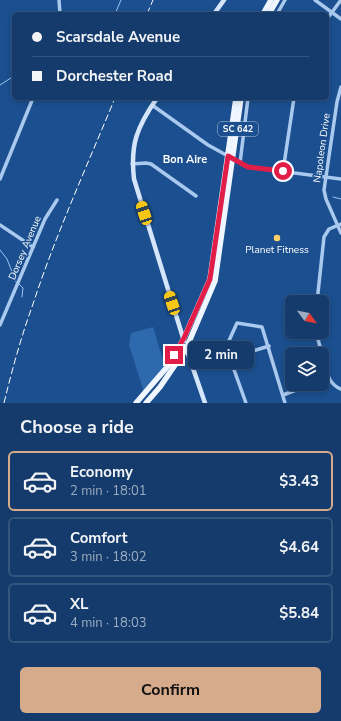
<!DOCTYPE html>
<meta charset="utf-8">
<style>
:root{--surface:#143b6b;--page:#1d4271;--text:#f1f3f6;--muted:#9dadc1;--line:#33557e;--accent:#d6ab8b}
body{margin:0;font-family:"Nunito Sans",sans-serif;background:var(--page);color:var(--text);height:100vh;display:flex;flex-direction:column;font-size:15px;white-space:nowrap}
*{box-sizing:border-box;margin:0}
p{font-size:13px;color:var(--muted)}
.icon{flex:none;width:22px;height:22px;fill:none;stroke:currentColor;stroke-width:2;stroke-linecap:round;stroke-linejoin:round}
.map{position:relative;height:403px;overflow:hidden}
.drawer{display:flex;flex-direction:column;background:var(--surface);flex:1}
.drawer>*{flex:none}
.banner{position:absolute;left:12px;top:12px;width:317px;height:88px;border-radius:6px;box-shadow:0 2px 6px #0003,0 0 0 1px var(--line);display:grid;align-content:center;height:88px;padding:0 20px;background:var(--surface)}
.needle{width:26px;rotate:123deg}
.tools{position:absolute;left:285px;top:295px;display:grid;gap:8px}
.tools a{display:grid;place-items:center;width:44px;height:44px;border-radius:6px;background:var(--surface);box-shadow:0 2px 6px #0003,0 0 0 1px var(--line);font-size:20px}
.end{position:absolute;width:18px;height:18px;margin:-9px;border:5px solid #e11d48;background:#fff;box-shadow:0 0 0 2px #fff}
.from{border-radius:50%}
.bubble{position:absolute;height:28px;border-radius:6px;background:var(--surface);box-shadow:0 2px 6px #0003,0 0 0 1px var(--line);font-size:13px;font-weight:700;line-height:28px;text-align:center}
.car{position:absolute;width:12px;height:24px;margin:-12px -6px;border-radius:5px;box-shadow:0 0 3px 1px #0007;background:linear-gradient(#f5c518 24%,#345 0 40%,#f5c518 0 76%,#345 0 86%,#f5c518 0)}
.banner b{display:flex;align-items:center;gap:14px;height:38px;font-size:15px}
.banner b+b{border-top:1px solid var(--line)}
.banner i{width:10px;height:10px;background:var(--text)}
ul{padding:0;list-style:none}
li{display:flex;align-items:center;gap:12px;height:60px;margin:0 8px 6px;padding:0 12px;border:2px solid var(--line);border-radius:6px}
li div{flex:1}
li b{display:block;font-size:15px}
li em{font-style:normal;font-weight:700}
li.active{border-color:var(--accent)}
li>.icon{width:36px;height:36px;stroke-width:1.5}
h2{padding:0 20px;font-size:18px;line-height:48px}
.primary-button{display:flex;gap:8px;margin-top:auto;padding:8px 20px}
.primary-button a{flex:1;height:46px;border-radius:6px;background:var(--accent);color:#111;font-size:16px;font-weight:700;line-height:46px;text-align:center}
.map>svg:first-child{display:block}
.green{fill:#2e69ad}
.lines{fill:none;stroke-linecap:round;stroke-linejoin:round}
.stream{stroke:#9cc4f0;stroke-width:1}
.street{stroke:#a9c9ee;stroke-width:3.5}
.secondary{stroke:#d6e6fa;stroke-width:4.5}
.primary{stroke:#f0f6ff;stroke-width:5.5}
.rail{stroke:#fff;stroke-width:1;stroke-dasharray:7 3;stroke-linecap:butt}
.route{stroke:#e11d48;stroke-width:5}
.poi-dot{fill:#ffd166;stroke:#1b4f8f;stroke-width:1.5}
.labels{text-anchor:middle;dominant-baseline:central;stroke-width:3;stroke-linejoin:round;paint-order:stroke}
.shield{fill:#1b4f8f;stroke:#bbcadd;stroke-width:1}
.shield-label{font-size:9px;font-weight:bold;fill:#fff}
.street-label{font-size:10px;fill:#fff;stroke:#1b4f8f}
.poi-label{font-size:10px;fill:#fff;stroke:#1b4f8f}
.neighbourhood-label{font-size:11px;font-weight:bold;fill:#fff;stroke:#1b4f8f}
</style>
<div class="map">
<svg width="341" height="403" viewBox="0 0 341 403">
<rect width="100%" height="100%" fill="#1b4f8f"/>
<polygon class="green" points="153,327 165,367 144,392 129,345 131,333"/>
<g class="lines">
<g class="stream">
<polyline points="115,14 121,0"/>
<polyline points="0,85 14,76"/>
<polyline points="333,197 341,199"/>
<polyline points="0,250 7,259 16,282"/>
<polyline points="19,284 23,288 22,297"/>
</g>
<g class="street">
<polyline points="59,0 60,14"/>
<polyline points="315,0 341,19"/>
<polyline points="277,14 285,0"/>
<polyline points="327,19 341,0"/>
<polyline points="341,87 337,102 324,190 326,199 341,233"/>
<polyline points="152,105 208,145 248,167 341,179"/>
<polyline points="240,163 248,98"/>
<polyline points="132,164 146,163 151,164 196,196"/>
<polyline points="283,171 294,98"/>
<polyline points="0,179 33,98"/>
<polyline points="0,225 33,247"/>
<polyline points="317,302 324,237 329,229 341,224"/>
<polyline points="0,325 45,219 57,200"/>
<polyline points="316,332 322,354"/>
<path d="M322 355C326 368 327 384 341 389"/>
<polyline points="230,358 269,346"/>
<polyline points="283,395 296,390"/>
<polyline points="246,403 228,353 227,345 237,323 262,327 285,403"/>
</g>
<g class="secondary">
<polyline points="214,14 224,0"/>
<path d="M157 98C137 127 130 144 134 179L184 341"/>
<polyline points="186,348 205,403"/>
</g>
<g class="primary">
<polyline points="263,14 271,0"/>
<polyline points="269,14 277,0"/>
<polyline points="136,403 168,366 184,338 210,279 236,98"/>
<polyline points="146,403 160,387 186,349 215,281 241,98"/>
</g>
<g class="rail">
<polyline points="147,14 153,0"/>
<path d="M4 403C12 370 21 337 33 304 56 234 87 166 115 98"/>
</g>
</g>
<g class="lines">
<polyline class="route" points="174,355 184,338 210,279 228,156 248,167 283,171"/>
</g>
<circle class="poi-dot" cx="277" cy="238" r="4"/>
<g class="labels">
<rect class="shield" x="218" y="122" width="40" height="14" rx="3"/>
<g class="shield-label">
<text x="238" y="129">SC 642</text>
</g>
<g class="street-label">
<text transform="translate(322 148) rotate(-82)">Napoleon Drive</text>
<text transform="translate(25 248) rotate(-67)">Dorsey Avenue</text>
</g>
<g class="poi-label">
<text x="277" y="250">Planet Fitness</text>
</g>
<g class="neighbourhood-label">
<text x="185" y="159">Bon Aire</text>
</g>
</g>
</svg>
<div class="tools">
<a><svg class="needle" viewBox="-14 -14 28 28"><path d="M0-13l5 13h-10z" fill="#e53935"/><path d="M0 13l5-13h-10z" fill="#9dadc1"/></svg></a>
<a><svg class="icon" aria-label="layers" viewBox="0 0 24 24"><path d="M12 4l9 5-9 5-9-5zM3 14l9 5 9-5"/></svg></a>
</div>
<i class="end from" style="left:283px;top:171px"></i>
<i class="end" style="left:174px;top:355px"></i>
<div class="bubble" style="left:188px;top:341px;width:66px">2 min</div>
<i class="car" style="left:144px;top:213px;rotate:342deg"></i>
<i class="car" style="left:172px;top:303px;rotate:342deg"></i>
<div class="banner">
<b><i class="from"></i>Scarsdale Avenue</b>
<b><i></i>Dorchester Road</b>
</div>
</div>
<section class="drawer">
<h2>Choose a ride</h2>
<ul>
<li class="active"><svg class="icon" aria-label="car" viewBox="0 0 24 24"><path d="M5 17H2v-5l4-1 3-4h7l3 4 3 1v5h-3M9 17h6M6 11h13"/><circle cx="7" cy="17" r="2"/><circle cx="17" cy="17" r="2"/></svg><div><b>Economy</b><p>2 min · 18:01</p></div><em>$3.43</em></li>
<li><svg class="icon" aria-label="car" viewBox="0 0 24 24"><path d="M5 17H2v-5l4-1 3-4h7l3 4 3 1v5h-3M9 17h6M6 11h13"/><circle cx="7" cy="17" r="2"/><circle cx="17" cy="17" r="2"/></svg><div><b>Comfort</b><p>3 min · 18:02</p></div><em>$4.64</em></li>
<li><svg class="icon" aria-label="car" viewBox="0 0 24 24"><path d="M5 17H2v-5l4-1 3-4h7l3 4 3 1v5h-3M9 17h6M6 11h13"/><circle cx="7" cy="17" r="2"/><circle cx="17" cy="17" r="2"/></svg><div><b>XL</b><p>4 min · 18:03</p></div><em>$5.84</em></li>
</ul>
<div class="primary-button"><a>Confirm</a></div>
</section>
